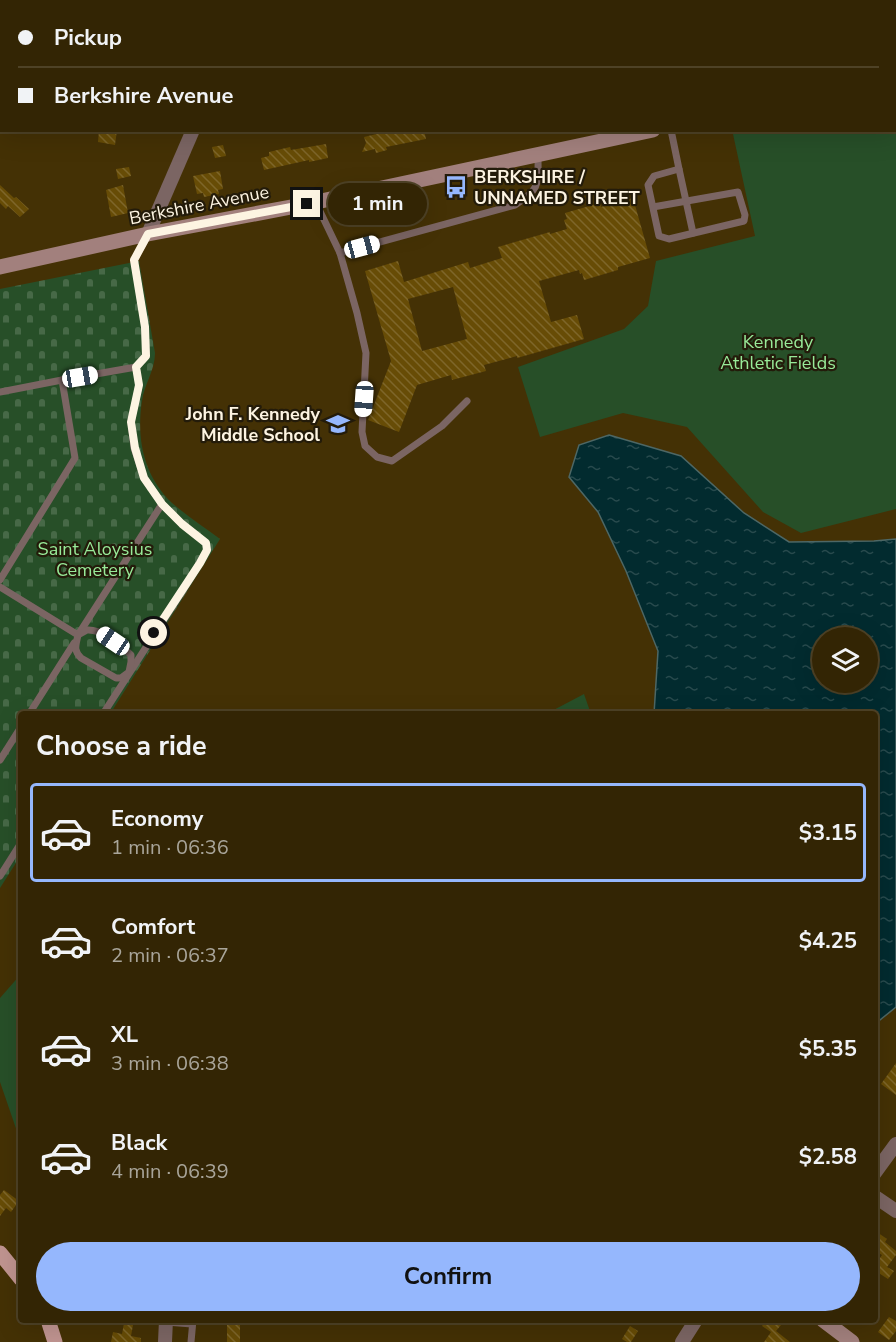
<!DOCTYPE html>
<meta charset="utf-8">
<style>
:root{--surface:#332504;--page:#3e3113;--text:#f1f3f6;--muted:#a9a59a;--line:#4e4226;--accent:#95b7fd}
body{margin:0;font-family:"Nunito Sans",sans-serif;background:var(--page);color:var(--text);height:100vh;display:flex;flex-direction:column;font-size:22px;white-space:nowrap}
*{box-sizing:border-box;margin:0}
p{font-size:20px;color:var(--muted)}
.icon{flex:none;width:33px;height:33px;fill:none;stroke:currentColor;stroke-width:2;stroke-linecap:round;stroke-linejoin:round}
.map{position:relative;flex:1;overflow:hidden}
.drawer{position:absolute;left:18px;top:711px;width:860px;height:612px;display:flex;flex-direction:column;background:var(--surface);border-radius:6px;box-shadow:0 6px 24px #0002,0 0 0 2px var(--line)}
.drawer>*{flex:none}
.guide{position:absolute;left:0px;top:0px;width:897px;height:132px;box-shadow:0 6px 24px #0002,0 0 0 2px var(--line);display:grid;align-content:center;height:132px;padding:0 18px;background:var(--surface)}
.controls{position:absolute;left:812px;top:627px;display:grid;gap:12px}
.controls a{display:grid;place-items:center;width:66px;height:66px;border-radius:50%;background:var(--surface);box-shadow:0 6px 24px #0002,0 0 0 2px var(--line);font-size:30px}
.end{position:absolute;width:27px;height:27px;margin:-14px;border:8px solid #fdf4e2;background:#111;box-shadow:0 0 0 3px #111}
.from{border-radius:50%}
.bubble{position:absolute;height:42px;border-radius:21px;background:var(--surface);box-shadow:0 6px 24px #0002,0 0 0 2px var(--line);font-size:20px;font-weight:700;line-height:42px;text-align:center}
.car{position:absolute;width:18px;height:36px;margin:-18px -9px;border-radius:8px;box-shadow:0 0 4px 2px #0007;background:linear-gradient(#fff 24%,#345 0 40%,#fff 0 76%,#345 0 86%,#fff 0)}
.guide b{display:flex;align-items:center;gap:21px;height:57px;font-size:22px}
.guide b+b{border-top:2px solid var(--line)}
.guide i{width:15px;height:15px;background:var(--text)}
ul{padding:0;list-style:none}
li{display:flex;align-items:center;gap:18px;height:99px;margin:0 12px 9px;padding:0 6px;border:3px solid transparent;border-radius:6px}
li div{flex:1}
li b{display:block;font-size:22px}
li em{font-style:normal;font-weight:700}
li.active{border-color:var(--accent)}
li>.icon{width:54px;height:54px;stroke-width:1.5}
h2{padding:0 18px;font-size:27px;line-height:72px}
.cta{display:flex;gap:12px;margin-top:auto;padding:12px 18px}
.cta a{flex:1;height:69px;border-radius:36px;background:var(--accent);color:#111;font-size:24px;font-weight:700;line-height:69px;text-align:center}
.map>svg:first-child{display:block}
.cemetery{fill:url(#cemetery-stones)}
.park{fill:#274f28}
.water{fill:url(#water-ripples);stroke:#4d6765;stroke-width:1.5;fill-rule:evenodd}
.building{fill:url(#building-back-hatch);fill-rule:evenodd}
.lines{fill:none;stroke-linecap:round;stroke-linejoin:round}
.service{stroke:#7b6563;stroke-width:7}
.minor{stroke:#7b6563;stroke-width:14}
.secondary{stroke:#a2807d;stroke-width:15}
.primary{stroke:#c09490;stroke-width:15}
.route{stroke:#fdf4e2;stroke-width:8}
.labels{text-anchor:middle;dominant-baseline:central;stroke-width:4.5;stroke-linejoin:round;paint-order:stroke}
.poi-label{font-size:18px;font-weight:bold;fill:#fdf4e2;stroke:#231b0a;text-anchor:start}
.street-label{font-size:18px;fill:#fdf4e2;stroke:#231b0a}
.park-label{font-size:18px;fill:#98ea98;stroke:#231b0a}
</style>
<div class="map">
<svg width="896" height="1342" viewBox="0 0 896 1342">
<defs>
<pattern id="cemetery-stones" width="16" height="16" patternUnits="userSpaceOnUse" patternTransform="scale(1.5)"><rect width="16" height="16" fill="#274f28"/><path d="M2 7V4a2 2 0 0 1 4 0v3zM10 15v-3a2 2 0 0 1 4 0v3z" fill="#476947"/></pattern>
<pattern id="water-ripples" width="26" height="14" patternUnits="userSpaceOnUse" patternTransform="scale(1.5)"><rect width="26" height="14" fill="#022b2f"/><path d="M2 4q2-2 4 0t4 0M15 11q2-2 4 0t4 0" fill="none" stroke="#284a4d"/></pattern>
<pattern id="building-back-hatch" width="6" height="6" patternUnits="userSpaceOnUse" patternTransform="scale(1.5)"><rect width="6" height="6" fill="#674c06"/><path d="M-1 5l2 2M0 0l6 6M5-1l2 2" fill="none" stroke="#7e662a"/></pattern>
</defs>
<rect width="100%" height="100%" fill="#443105"/>
<path class="cemetery" d="M139 261 155 353C155 370 144 385 142 401 136 439 144 476 172 503 187 516 204 527 220 539L110 714H21V855L0 888V289Z"/>
<g class="park">
<polygon points="896,114 896,509 801,533 763,512 687,427 623,413 540,437 518,367 624,329 648,306 656,261 755,236 733,134 746,130 896,130"/>
<polygon points="584,694 591,714 546,714"/>
<polygon points="21,974 21,1143 0,1082 0,998"/>
</g>
<path class="water" d="M609 435 681 456 744 513 789 542 874 541 896 539V1007L875 1024 874 714H654L658 651 626 571 598 512 569 477 579 445ZM822 638H867V682H822Z"/>
<g class="building">
<polygon points="99,130 117,130 115,145 98,142"/>
<polygon points="393,130 424,130 426,139 386,147 387,150 376,153 375,149 362,152 366,143 364,137"/>
<polygon points="326,144 328,158 309,162 309,160 264,170 261,158 269,156 269,152 290,147 291,150"/>
<polygon points="223,145 226,156 215,158 212,147"/>
<polygon points="129,167 131,176 118,179 116,169"/>
<polygon points="220,171 223,189 218,190 219,194 204,197 203,193 197,194 193,176"/>
<polygon points="0,185 14,198 16,197 29,209 20,217 8,206 6,209 0,203"/>
<polygon points="123,185 128,213 111,217 106,190"/>
<path d="M633 198 650 258 618 267V270L584 280 582 273 580 274 579 270 539 281 551 322 577 315 584 339 517 358V356L484 365 486 371 452 380 451 375 417 385 399 432 368 420 391 361 365 271 398 261 404 282 468 262 470 268 502 258 498 247 550 232V234L567 229 564 220 567 219 565 213 600 203 601 207ZM453 287 467 339 422 351 408 299Z"/>
<polygon points="896,1063 896,1095 881,1084"/>
<polygon points="4,1190 19,1201 11,1212 6,1208 0,1216 0,1195"/>
<polygon points="874,1230 887,1239 885,1242 896,1251 896,1255 887,1267 894,1271 888,1279 874,1270 874,1267 882,1255 877,1252 874,1255"/>
<polygon points="889,1317 896,1321 896,1331 889,1340 878,1332"/>
<rect x="227" y="1320" width="13" height="22"/>
<polygon points="766,1320 774,1320 781,1325 776,1331 790,1342 764,1342 771,1332 762,1326"/>
<polygon points="124,1323 133,1325 131,1336 141,1338 141,1342 111,1342 113,1332 122,1334"/>
<polygon points="630,1326 638,1331 631,1342 627,1342 622,1339"/>
</g>
<g class="lines">
<g class="service">
<polyline points="226,0 228,2"/>
<polyline points="679,169 693,233"/>
<polyline points="316,203 340,253 357,313 366,353 362,432 365,446 377,457 392,461 442,426 467,401"/>
<polyline points="653,207 738,192 745,215 744,221 669,239 659,236 648,185 654,176 679,169 671,130"/>
<path d="M340 253 515 205C541 188 538 185 538 155"/>
<polyline points="136,367 146,356 145,327 134,260 147,237"/>
<polyline points="0,392 62,380"/>
<polyline points="0,580 75,458 62,380 136,367 139,385 131,422 134,448 144,478 162,504"/>
<polyline points="0,587 78,635 162,504 182,524 206,543 207,550 192,576 103,714"/>
<path d="M87 630C102 629 120 644 131 655V662L129 672 121 678H116L81 658C73 650 76 645 78 635Z"/>
<polyline points="29,714 74,643"/>
<polyline points="0,760 21,727"/>
<polyline points="0,876 21,843"/>
<polyline points="166,1322 192,1324"/>
<polyline points="191,1342 193,1320"/>
</g>
<g class="minor">
<polyline points="652,0 653,2"/>
<polyline points="249,2 249,0"/>
<polyline points="449,2 450,0"/>
<polyline points="466,2 470,0"/>
<polyline points="148,234 193,130"/>
<polyline points="874,1174 896,1144"/>
<polyline points="874,1196 896,1211"/>
<polyline points="165,1342 166,1320"/>
<polyline points="682,1342 696,1320"/>
</g>
<g class="secondary">
<polyline points="856,2 858,0"/>
<polyline points="0,267 148,234 307,204 653,130"/>
<polyline points="823,1320 852,1342"/>
</g>
<g class="primary">
<polyline points="0,1253 21,1279"/>
<polyline points="48,1320 55,1342"/>
</g>
</g>
<g class="lines">
<polyline class="route" points="154,633 200,563 207,550 206,543 182,524 162,504 144,478 135,448 131,422 139,385 136,367 146,356 145,327 134,260 148,234 307,204"/>
</g>
<defs>
<g id="bus-bare" transform="scale(1.8)"><path d="M-5-6H5V4H4V6H2V4H-2V6H-4V4H-5ZM-3.5-4V0h7V-4ZM-3.5 1.2v1.5H-2V1.2ZM2 1.2v1.5H3.5V1.2Z" fill="#95b7fd" stroke="#231b0a" stroke-width="2.5" paint-order="stroke"/></g>
<g id="school-bare" transform="scale(1.8)"><path d="M0-5L7-2L0 1L-7-2ZM-4 1L0 2.5L4 1V4Q0 6-4 4Z" fill="#95b7fd" stroke="#231b0a" stroke-width="2.5" paint-order="stroke"/></g>
</defs>
<g fill-rule="evenodd">
<use href="#bus-bare" x="456" y="187"/>
<use href="#school-bare" x="338" y="424"/>
</g>
<g class="labels">
<g class="poi-label">
<text x="474" y="177">BERKSHIRE /<tspan x="474" dy="21">UNNAMED STREET</tspan></text>
<text x="320" y="414" text-anchor="end">John F. Kennedy<tspan x="320" dy="21">Middle School</tspan></text>
</g>
<g class="street-label">
<text transform="translate(199 205) rotate(-11)">Berkshire Avenue</text>
</g>
<g class="park-label">
<text x="778" y="342">Kennedy<tspan x="778" dy="21">Athletic Fields</tspan></text>
<text x="95" y="549">Saint Aloysius<tspan x="95" dy="21">Cemetery</tspan></text>
</g>
</g>
</svg>
<div class="controls">
<a><svg class="icon" aria-label="layers" viewBox="0 0 24 24"><path d="M12 4l9 5-9 5-9-5zM3 14l9 5 9-5"/></svg></a>
</div>
<i class="end from" style="left:154px;top:633px"></i>
<i class="end" style="left:307px;top:204px"></i>
<div class="bubble" style="left:328px;top:183px;width:99px">1 min</div>
<i class="car" style="left:362px;top:247px;rotate:75deg"></i>
<i class="car" style="left:80px;top:377px;rotate:80deg"></i>
<i class="car" style="left:364px;top:399px;rotate:184deg"></i>
<i class="car" style="left:113px;top:641px;rotate:304deg"></i>
<div class="guide">
<b><i class="from"></i>Pickup</b>
<b><i></i>Berkshire Avenue</b>
</div>
<section class="drawer">
<h2>Choose a ride</h2>
<ul>
<li class="active"><svg class="icon" aria-label="car" viewBox="0 0 24 24"><path d="M5 17H2v-5l4-1 3-4h7l3 4 3 1v5h-3M9 17h6M6 11h13"/><circle cx="7" cy="17" r="2"/><circle cx="17" cy="17" r="2"/></svg><div><b>Economy</b><p>1 min · 06:36</p></div><em>$3.15</em></li>
<li><svg class="icon" aria-label="car" viewBox="0 0 24 24"><path d="M5 17H2v-5l4-1 3-4h7l3 4 3 1v5h-3M9 17h6M6 11h13"/><circle cx="7" cy="17" r="2"/><circle cx="17" cy="17" r="2"/></svg><div><b>Comfort</b><p>2 min · 06:37</p></div><em>$4.25</em></li>
<li><svg class="icon" aria-label="car" viewBox="0 0 24 24"><path d="M5 17H2v-5l4-1 3-4h7l3 4 3 1v5h-3M9 17h6M6 11h13"/><circle cx="7" cy="17" r="2"/><circle cx="17" cy="17" r="2"/></svg><div><b>XL</b><p>3 min · 06:38</p></div><em>$5.35</em></li>
<li><svg class="icon" aria-label="car" viewBox="0 0 24 24"><path d="M5 17H2v-5l4-1 3-4h7l3 4 3 1v5h-3M9 17h6M6 11h13"/><circle cx="7" cy="17" r="2"/><circle cx="17" cy="17" r="2"/></svg><div><b>Black</b><p>4 min · 06:39</p></div><em>$2.58</em></li>
</ul>
<div class="cta"><a>Confirm</a></div>
</section>
</div>
